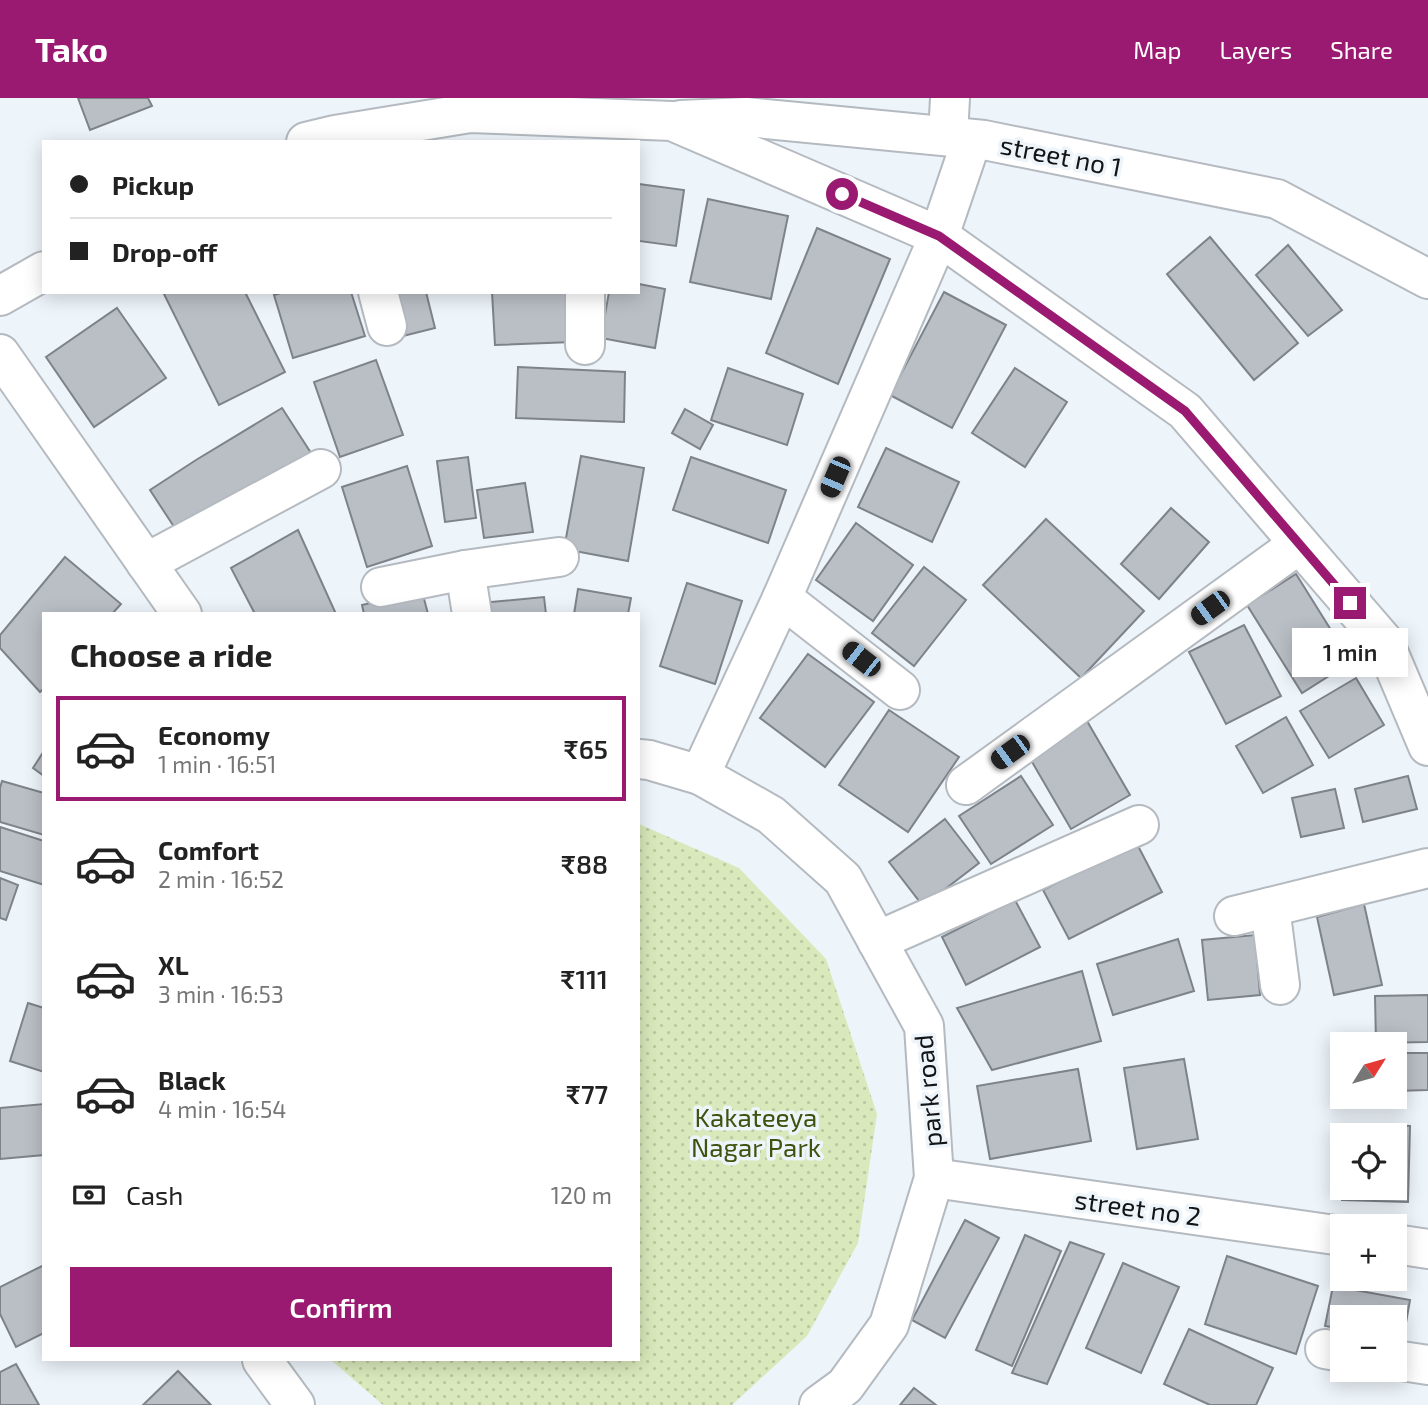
<!DOCTYPE html>
<meta charset="utf-8">
<style>
:root{--surface:#fff;--page:#f2f2f2;--text:#222;--muted:#767676;--line:#e0e0e0;--accent:#991a70}
body{margin:0;font-family:"Exo 2",sans-serif;background:var(--page);color:var(--text);height:100vh;display:flex;flex-direction:column;font-size:26px;white-space:nowrap}
*{box-sizing:border-box;margin:0}
p{font-size:23px;color:var(--muted)}
.icon{flex:none;width:38px;height:38px;fill:none;stroke:currentColor;stroke-width:2;stroke-linecap:round;stroke-linejoin:round}
.map{position:relative;flex:1;overflow:hidden}
.drawer{position:absolute;left:42px;top:514px;width:598px;height:749px;display:flex;flex-direction:column;background:var(--surface);border-radius:0px;box-shadow:0 4px 18px #0003}
.drawer>*{flex:none}
.guide{position:absolute;left:42px;top:42px;width:598px;height:154px;border-radius:0px;box-shadow:0 4px 18px #0003;display:grid;align-content:center;height:154px;padding:0 28px;background:var(--surface)}
.needle{width:46px;rotate:53deg}
.controls{position:absolute;left:1330px;top:934px;display:grid;gap:14px}
.controls a{display:grid;place-items:center;width:77px;height:77px;border-radius:0px;background:var(--surface);box-shadow:0 4px 18px #0003;font-size:35px}
.end{position:absolute;width:32px;height:32px;margin:-16px;border:9px solid #991a70;background:#fff;box-shadow:0 0 0 4px #fff}
.from{border-radius:50%}
.bubble{position:absolute;height:49px;border-radius:0px;background:var(--surface);box-shadow:0 4px 18px #0003;font-size:23px;font-weight:600;line-height:49px;text-align:center}
.car{position:absolute;width:21px;height:42px;margin:-21px -10px;border-radius:9px;box-shadow:0 0 5px 2px #0007;background:linear-gradient(#222 24%,#8ab4d8 0 40%,#222 0 76%,#8ab4d8 0 86%,#222 0)}
.guide b{display:flex;align-items:center;gap:24px;height:66px;font-size:26px}
.guide b+b{border-top:2px solid var(--line)}
.guide i{width:18px;height:18px;background:var(--text)}
ul{padding:0;list-style:none}
li{display:flex;align-items:center;gap:21px;height:105px;margin:0 14px 10px;padding:0 14px;border:4px solid transparent;border-radius:0px}
li div{flex:1}
li b{display:block;font-size:26px}
li em{font-style:normal;font-weight:600}
li.selected{border-color:var(--accent)}
li>.icon{width:63px;height:63px;stroke-width:1.5}
h2{padding:0 28px;font-size:32px;line-height:84px}
.pay{display:flex;align-items:center;gap:18px;height:77px;padding:0 28px;font-size:26px}
.pay p{margin-inline-start:auto}
.primary-button{display:flex;gap:14px;margin-top:auto;padding:14px 28px}
.primary-button a{flex:1;height:80px;border-radius:0px;background:var(--accent);color:#fff;font-size:28px;font-weight:600;line-height:80px;text-align:center}
header{display:flex;align-items:center;gap:42px;box-sizing:border-box;height:98px;padding:0 35px;background:var(--accent);color:#fff}
header strong{font-size:33px}
nav{display:flex;gap:38px;margin-inline-start:auto;font-size:24px}
.map>svg:first-child{display:block}
.green{fill:url(#green-dots)}
.building{fill:#babfc6;stroke:#7e8389;stroke-width:2}
.lines{fill:none;stroke-linecap:round;stroke-linejoin:round}
.minor-casing{stroke:#b4bac0;stroke-width:42}
.minor{stroke:#fff;stroke-width:38}
.route{stroke:#991a70;stroke-width:9}
.labels{text-anchor:middle;dominant-baseline:central;stroke-width:7;stroke-linejoin:round;paint-order:stroke}
.street-label{font-size:26px;fill:#121416;stroke:#edf4fa}
.park-label{font-size:26px;fill:#41510e;stroke:#edf4fa}
</style>
<header>
<strong>Tako</strong>
<nav><a>Map</a><a>Layers</a><a>Share</a></nav>
</header>
<div class="map">
<svg width="1428" height="1307" viewBox="0 0 1428 1307">
<defs>
<pattern id="green-dots" width="8" height="8" patternUnits="userSpaceOnUse" patternTransform="scale(1.75)"><rect width="8" height="8" fill="#dae9bb"/><path d="M2 2h.1M6 6h.1" fill="none" stroke="#bac7a0" stroke-width="1.8" stroke-linecap="round"/></pattern>
</defs>
<rect width="100%" height="100%" fill="#edf4fa"/>
<polygon class="green" points="639,726 739,770 826,861 877,1016 858,1145 807,1238 732,1307 383,1307 331,1262 639,1262"/>
<g class="building">
<polygon points="78,0 148,0 152,8 90,32"/>
<polygon points="639,86 684,92 676,148 639,143"/>
<polygon points="708,101 788,118 771,201 690,184"/>
<polygon points="817,130 890,161 838,286 766,255"/>
<polygon points="1210,139 1298,245 1254,282 1167,176"/>
<polygon points="1288,147 1342,212 1308,238 1256,177"/>
<polygon points="639,186 665,191 655,250 601,240 609,194 639,194"/>
<polygon points="163,194 245,194 285,274 219,307"/>
<polygon points="284,194 351,194 365,238 293,260 274,197"/>
<polygon points="388,194 426,194 435,230 399,239"/>
<polygon points="492,194 570,194 572,244 495,247"/>
<polygon points="944,194 1006,227 952,330 890,297"/>
<polygon points="117,210 166,280 94,329 46,259"/>
<polygon points="376,262 403,337 340,359 314,284"/>
<polygon points="518,269 625,274 624,324 516,320"/>
<polygon points="728,270 803,296 787,347 711,322"/>
<polygon points="1015,270 1067,304 1025,369 972,335"/>
<polygon points="282,310 311,355 180,438 150,392 196,362"/>
<polygon points="685,311 713,327 700,351 672,335"/>
<polygon points="886,350 959,384 932,444 858,409"/>
<polygon points="581,358 644,370 628,463 564,451"/>
<polygon points="468,359 476,420 445,424 437,363"/>
<polygon points="691,359 786,392 768,445 673,412"/>
<polygon points="407,368 432,448 367,469 342,389"/>
<polygon points="525,385 533,434 484,440 477,392"/>
<polygon points="1171,410 1209,444 1159,501 1121,466"/>
<polygon points="1046,421 1144,513 1081,580 983,487"/>
<polygon points="856,425 913,467 873,523 816,482"/>
<polygon points="298,432 336,516 255,516 231,470"/>
<polygon points="65,459 121,506 112,516 44,516 44,590 40,594 0,550 0,537"/>
<polygon points="924,469 966,502 914,568 872,535"/>
<polygon points="1296,476 1351,564 1302,595 1247,507"/>
<polygon points="687,485 742,503 715,586 660,568"/>
<polygon points="578,491 631,500 628,516 574,516"/>
<polygon points="422,493 428,516 364,516 362,507"/>
<polygon points="544,499 546,516 482,516 481,505"/>
<polygon points="1244,527 1281,598 1226,626 1189,554"/>
<polygon points="808,556 874,604 825,669 760,620"/>
<polygon points="1356,580 1384,627 1329,660 1300,613"/>
<polygon points="889,612 959,659 908,734 839,687"/>
<polygon points="1286,619 1313,667 1263,695 1236,648"/>
<polygon points="1087,623 1130,697 1071,731 1028,657"/>
<polygon points="44,653 44,678 33,670"/>
<polygon points="1021,678 1053,727 991,766 959,718"/>
<polygon points="1408,678 1417,711 1363,724 1355,691"/>
<polygon points="2,683 44,695 44,737 0,724 0,690"/>
<polygon points="1335,691 1344,730 1301,739 1292,700"/>
<polygon points="945,721 979,765 923,808 889,764"/>
<polygon points="0,729 44,743 44,787 0,773"/>
<polygon points="1136,744 1162,794 1069,841 1043,792"/>
<polygon points="0,780 18,787 6,822 0,820"/>
<polygon points="1015,802 1040,849 966,887 942,839"/>
<polygon points="1364,806 1382,887 1334,897 1317,819"/>
<polygon points="1255,837 1260,897 1208,902 1202,842"/>
<polygon points="1178,841 1194,893 1113,917 1097,866"/>
<polygon points="1082,873 1101,943 992,972 957,910"/>
<polygon points="1428,897 1428,944 1376,945 1375,898"/>
<polygon points="28,905 44,910 44,974 10,963"/>
<polygon points="1395,955 1428,955 1428,992 1395,993"/>
<polygon points="1184,961 1198,1041 1137,1051 1124,970"/>
<polygon points="1078,971 1091,1043 990,1061 977,988"/>
<polygon points="44,1006 44,1057 0,1061 0,1010"/>
<polygon points="1343,1026 1410,1028 1408,1104 1342,1102 1342,1069 1342,1090 1395,1090 1395,1038 1343,1038"/>
<polygon points="965,1122 999,1140 945,1240 912,1222"/>
<polygon points="1025,1137 1061,1153 1012,1268 976,1252"/>
<polygon points="1070,1144 1104,1156 1047,1286 1012,1275"/>
<polygon points="1227,1158 1318,1188 1296,1256 1205,1226"/>
<polygon points="1123,1165 1179,1189 1141,1275 1086,1250"/>
<polygon points="44,1167 44,1235 16,1249 0,1216 0,1189"/>
<polygon points="1333,1188 1410,1202 1403,1242 1395,1241 1395,1220 1342,1220 1342,1231 1325,1228"/>
<polygon points="1189,1231 1273,1270 1256,1307 1210,1307 1164,1286"/>
<polygon points="16,1266 39,1307 0,1307 0,1274"/>
<polygon points="178,1273 211,1307 143,1307"/>
<polygon points="914,1290 936,1307 900,1307"/>
</g>
<g class="lines">
<g class="minor-casing">
<g id="minor">
<polyline points="681,22 746,19 984,42 1277,101 1428,181"/>
<polyline points="948,38 950,0"/>
<polyline points="306,44 335,37 470,15 672,23 939,138 1185,313 1384,544 1428,648"/>
<polyline points="378,194 387,228"/>
<polyline points="585,194 585,247"/>
<polyline points="0,198 44,173"/>
<polyline points="0,256 182,516"/>
<polyline points="146,465 321,371"/>
<polyline points="465,472 472,516"/>
<polyline points="381,489 465,472 559,459"/>
<polyline points="782,500 900,592"/>
<polyline points="639,661 649,662 700,677 771,717 843,781 924,928 934,1080 889,1227 845,1288 819,1307"/>
<polyline points="700,677 782,500 939,138 972,41"/>
<polyline points="966,687 1299,446"/>
<polyline points="1270,809 1280,887"/>
<polyline points="1234,818 1428,770"/>
<polyline points="877,843 1139,727"/>
<polyline points="934,1080 1342,1138"/>
<polyline points="1395,1146 1428,1151"/>
<polyline points="1325,1251 1342,1254"/>
<polyline points="262,1262 295,1307"/>
<polyline points="1395,1262 1428,1267"/>
</g>
</g>
<use href="#minor" class="minor"/>
</g>
<g class="lines">
<polyline class="route" points="842,96 939,138 1185,313 1350,505"/>
</g>
<g class="labels">
<g class="street-label">
<text transform="translate(1061 57) rotate(11)">street no 1</text>
<text transform="translate(927 993) rotate(-95)">park road</text>
<text transform="translate(1138 1109) rotate(8)">street no 2</text>
</g>
<g class="park-label">
<text x="756" y="1018">Kakateeya<tspan x="756" dy="30">Nagar Park</tspan></text>
</g>
</g>
</svg>
<div class="controls">
<a><svg class="needle" viewBox="-14 -14 28 28"><path d="M0-13l5 13h-10z" fill="#e53935"/><path d="M0 13l5-13h-10z" fill="#767676"/></svg></a>
<a><svg class="icon" aria-label="locate" viewBox="0 0 24 24"><circle cx="12" cy="12" r="6"/><path d="M12 2v4M12 18v4M2 12h4M18 12h4"/></svg></a>
<a>+</a>
<a>−</a>
</div>
<i class="end from" style="left:842px;top:96px"></i>
<i class="end" style="left:1350px;top:505px"></i>
<div class="bubble" style="left:1292px;top:530px;width:116px">1 min</div>
<i class="car" style="left:835px;top:379px;rotate:203deg"></i>
<i class="car" style="left:1210px;top:510px;rotate:234deg"></i>
<i class="car" style="left:861px;top:561px;rotate:308deg"></i>
<i class="car" style="left:1010px;top:654px;rotate:234deg"></i>
<div class="guide">
<b><i class="from"></i>Pickup</b>
<b><i></i>Drop-off</b>
</div>
<section class="drawer">
<h2>Choose a ride</h2>
<ul>
<li class="selected"><svg class="icon" aria-label="car" viewBox="0 0 24 24"><path d="M5 17H2v-5l4-1 3-4h7l3 4 3 1v5h-3M9 17h6M6 11h13"/><circle cx="7" cy="17" r="2"/><circle cx="17" cy="17" r="2"/></svg><div><b>Economy</b><p>1 min · 16:51</p></div><em>₹65</em></li>
<li><svg class="icon" aria-label="car" viewBox="0 0 24 24"><path d="M5 17H2v-5l4-1 3-4h7l3 4 3 1v5h-3M9 17h6M6 11h13"/><circle cx="7" cy="17" r="2"/><circle cx="17" cy="17" r="2"/></svg><div><b>Comfort</b><p>2 min · 16:52</p></div><em>₹88</em></li>
<li><svg class="icon" aria-label="car" viewBox="0 0 24 24"><path d="M5 17H2v-5l4-1 3-4h7l3 4 3 1v5h-3M9 17h6M6 11h13"/><circle cx="7" cy="17" r="2"/><circle cx="17" cy="17" r="2"/></svg><div><b>XL</b><p>3 min · 16:53</p></div><em>₹111</em></li>
<li><svg class="icon" aria-label="car" viewBox="0 0 24 24"><path d="M5 17H2v-5l4-1 3-4h7l3 4 3 1v5h-3M9 17h6M6 11h13"/><circle cx="7" cy="17" r="2"/><circle cx="17" cy="17" r="2"/></svg><div><b>Black</b><p>4 min · 16:54</p></div><em>₹77</em></li>
</ul>
<div class="pay"><svg class="icon" aria-label="cash" viewBox="0 0 24 24"><path d="M3 7h18v10H3z"/><circle cx="12" cy="12" r="2"/></svg>Cash<p>120 m</p></div>
<div class="primary-button"><a>Confirm</a></div>
</section>
</div>
